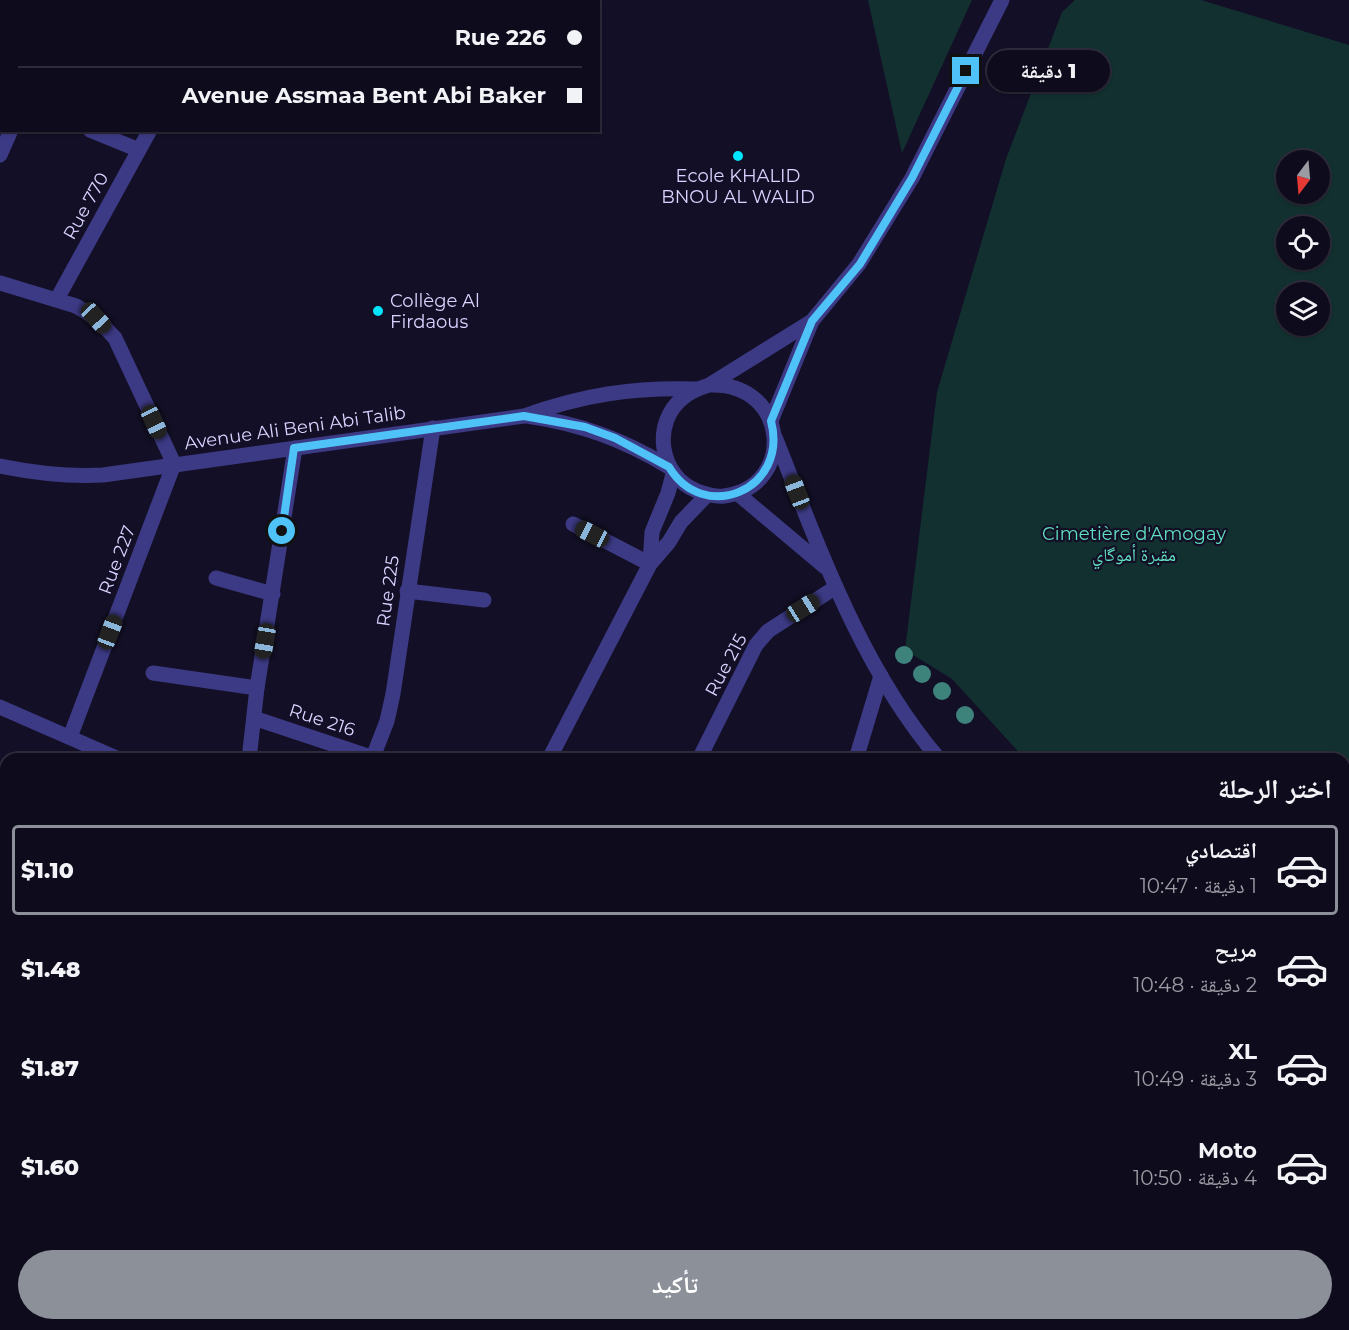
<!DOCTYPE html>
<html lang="ar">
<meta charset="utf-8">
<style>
:root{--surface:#0e0b1c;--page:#171425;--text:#f1f3f6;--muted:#9b9ba3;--line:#2e2b3b;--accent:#8c9099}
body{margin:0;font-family:Montserrat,"Noto Naskh Arabic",sans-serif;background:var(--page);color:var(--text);direction:rtl;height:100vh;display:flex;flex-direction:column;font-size:22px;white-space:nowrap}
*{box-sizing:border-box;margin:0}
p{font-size:20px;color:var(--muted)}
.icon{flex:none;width:33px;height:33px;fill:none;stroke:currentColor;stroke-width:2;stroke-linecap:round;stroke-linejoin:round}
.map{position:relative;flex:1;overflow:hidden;direction:ltr}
.side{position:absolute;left:0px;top:753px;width:1350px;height:578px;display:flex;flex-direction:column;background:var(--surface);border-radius:18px 18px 0 0;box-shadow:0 2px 4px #0004,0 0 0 2px var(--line);direction:rtl}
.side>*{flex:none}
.top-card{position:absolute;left:0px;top:0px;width:600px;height:132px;box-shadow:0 2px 4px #0004,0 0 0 2px var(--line);direction:rtl;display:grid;align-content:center;height:132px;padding:0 18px;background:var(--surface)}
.needle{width:39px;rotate:196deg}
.controls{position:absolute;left:1276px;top:150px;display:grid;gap:12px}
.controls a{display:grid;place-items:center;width:54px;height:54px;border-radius:50%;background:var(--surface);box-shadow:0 2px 4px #0004,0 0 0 2px var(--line);font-size:30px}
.end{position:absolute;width:27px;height:27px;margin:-14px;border:8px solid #4fc3f7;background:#111;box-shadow:0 0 0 3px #111}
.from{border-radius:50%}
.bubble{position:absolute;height:42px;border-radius:21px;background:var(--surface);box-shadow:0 2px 4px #0004,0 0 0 2px var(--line);font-size:20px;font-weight:800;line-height:42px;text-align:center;direction:rtl}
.car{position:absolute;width:18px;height:36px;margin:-18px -9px;border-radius:8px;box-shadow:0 0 4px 2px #0007;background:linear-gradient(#222 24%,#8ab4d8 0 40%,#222 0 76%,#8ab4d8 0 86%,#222 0)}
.top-card b{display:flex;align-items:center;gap:21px;height:57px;font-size:22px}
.top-card b+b{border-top:2px solid var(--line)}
.top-card i{width:15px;height:15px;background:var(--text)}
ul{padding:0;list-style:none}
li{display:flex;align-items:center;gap:18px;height:90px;margin:0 12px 9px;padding:0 6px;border:3px solid transparent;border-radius:6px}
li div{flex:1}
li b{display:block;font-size:22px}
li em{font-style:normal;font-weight:800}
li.selected{border-color:var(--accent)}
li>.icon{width:54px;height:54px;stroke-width:1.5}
h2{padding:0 18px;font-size:27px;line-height:72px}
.primary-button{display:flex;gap:12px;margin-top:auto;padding:12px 18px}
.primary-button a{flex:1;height:69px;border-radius:36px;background:var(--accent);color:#fff;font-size:24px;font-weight:800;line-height:69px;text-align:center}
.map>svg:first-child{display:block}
.green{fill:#12302f;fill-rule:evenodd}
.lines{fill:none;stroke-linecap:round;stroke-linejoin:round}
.minor{stroke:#3d3a85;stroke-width:15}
.tree{fill:#3d827b}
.route{stroke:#4fc3f7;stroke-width:8}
.poi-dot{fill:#00e5ff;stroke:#130f26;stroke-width:2}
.labels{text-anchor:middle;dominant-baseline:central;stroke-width:4.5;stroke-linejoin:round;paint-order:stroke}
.poi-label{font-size:18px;fill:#d9d4ff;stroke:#130f26}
.street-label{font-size:18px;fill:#d9d4ff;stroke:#130f26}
.park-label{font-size:18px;fill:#5fe0c0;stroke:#130f26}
</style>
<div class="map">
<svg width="1349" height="1330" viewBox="0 0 1349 1330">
<rect width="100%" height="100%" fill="#130f26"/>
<g class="green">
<polygon points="868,0 972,0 902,153"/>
<path d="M1075 0H1201L1349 45V1011L1344 1008V759H1025L952 679 905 650 937 392 1006 159 1062 12ZM1287 160H1320V194H1287ZM1287 226H1320V260H1287ZM1287 292H1320V326H1287Z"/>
</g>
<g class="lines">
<g class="minor">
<polyline points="68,2 68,0"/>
<polyline points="220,2 221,0"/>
<polyline points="90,130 139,150"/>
<polyline points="0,155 11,130"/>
<polyline points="0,283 76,306 96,318 115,338 174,464 70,737"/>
<polyline points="57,299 150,130"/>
<path d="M709 385C789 381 797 487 724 496 714 497 705 494 697 491 659 476 651 422 684 397 691 391 700 388 709 385L812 321"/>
<path d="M527 416C581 424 622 439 669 467"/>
<polyline points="771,421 812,321 859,264 912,178 1002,0"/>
<path d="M775 437C819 547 861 668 939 759"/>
<path d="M0 466C35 473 68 477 103 475L524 416C582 395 633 387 696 389"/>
<polyline points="737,493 825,567"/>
<polyline points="573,524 650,564"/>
<polyline points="650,564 652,532 668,493 673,474"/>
<polyline points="216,578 273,594"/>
<polyline points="407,591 484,600"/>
<polyline points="153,673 257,688"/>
<polyline points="0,707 119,759"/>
<polyline points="254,718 377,759"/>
<polyline points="373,757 387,721 393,694 433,428"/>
<polyline points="249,759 257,688 295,448"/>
<polyline points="549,759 650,564 669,542 681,522 707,495"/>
<polyline points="699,759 756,645 768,631 836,587"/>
<polyline points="856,759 881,676"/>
<polyline points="0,813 6,816"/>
<polyline points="1344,1100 1349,1093"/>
<polyline points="0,1105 6,1108"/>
<polyline points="0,1212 6,1216"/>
<polyline points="671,1324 680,1330"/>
<polyline points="991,1324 999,1330"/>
<polyline points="0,1329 2,1330"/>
<polyline points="118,1330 121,1324"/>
<polyline points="255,1330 258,1324"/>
<polyline points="410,1330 412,1324"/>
<polyline points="589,1330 592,1324"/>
<polyline points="831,1330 834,1324"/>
<polyline points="916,1330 920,1324"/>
<polyline points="1042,1330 1046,1324"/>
<polyline points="1188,1330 1191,1324"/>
</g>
</g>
<g class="tree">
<circle cx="904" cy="655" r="9"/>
<circle cx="922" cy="674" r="9"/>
<circle cx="942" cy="691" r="9"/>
<circle cx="965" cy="715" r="9"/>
</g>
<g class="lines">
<path class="route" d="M282 531 294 448 524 416 585 427 615 438 669 467C704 525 789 490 771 421L812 321 860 264 912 178 966 71"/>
</g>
<g class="poi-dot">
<circle cx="738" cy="156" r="6"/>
<circle cx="378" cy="311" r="6"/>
</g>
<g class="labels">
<g class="poi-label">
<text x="738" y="176">Ecole KHALID<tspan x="738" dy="21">BNOU AL WALID</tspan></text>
<text x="390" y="301" text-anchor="start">Collège Al<tspan x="390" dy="21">Firdaous</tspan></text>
</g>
<g class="street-label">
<text transform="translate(86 206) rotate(-61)">Rue 770</text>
<text transform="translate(295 428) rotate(-8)">Avenue Ali Beni Abi Talib</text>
<text transform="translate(117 560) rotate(-69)">Rue 227</text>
<text transform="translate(388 591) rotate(-82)">Rue 225</text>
<text transform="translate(726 665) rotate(-62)">Rue 215</text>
<text transform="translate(322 720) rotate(18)">Rue 216</text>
</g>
<g class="park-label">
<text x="1134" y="534">Cimetière d'Amogay<tspan x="1134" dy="21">مقبرة أموگاي</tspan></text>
</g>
</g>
</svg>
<div class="controls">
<a><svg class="needle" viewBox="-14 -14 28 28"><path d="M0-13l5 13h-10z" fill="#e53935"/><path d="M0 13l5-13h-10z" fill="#9b9ba3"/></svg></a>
<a><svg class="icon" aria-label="locate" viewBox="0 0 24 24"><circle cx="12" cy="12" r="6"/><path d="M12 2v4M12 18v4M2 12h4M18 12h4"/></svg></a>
<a><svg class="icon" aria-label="layers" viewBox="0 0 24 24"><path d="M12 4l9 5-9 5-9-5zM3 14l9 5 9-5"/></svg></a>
</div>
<i class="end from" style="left:282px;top:531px"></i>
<i class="end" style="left:966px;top:71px"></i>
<div class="bubble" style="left:987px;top:50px;width:123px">1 دقيقة</div>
<i class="car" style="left:96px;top:318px;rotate:137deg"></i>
<i class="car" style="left:154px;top:422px;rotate:155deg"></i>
<i class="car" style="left:797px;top:492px;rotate:339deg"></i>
<i class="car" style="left:592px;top:534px;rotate:297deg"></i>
<i class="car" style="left:803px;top:608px;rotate:58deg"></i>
<i class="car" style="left:110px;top:632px;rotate:21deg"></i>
<i class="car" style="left:265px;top:641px;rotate:190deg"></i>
<div class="top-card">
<b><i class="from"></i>Rue 226</b>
<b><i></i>Avenue Assmaa Bent Abi Baker</b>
</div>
<section class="side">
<h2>اختر الرحلة</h2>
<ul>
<li class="selected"><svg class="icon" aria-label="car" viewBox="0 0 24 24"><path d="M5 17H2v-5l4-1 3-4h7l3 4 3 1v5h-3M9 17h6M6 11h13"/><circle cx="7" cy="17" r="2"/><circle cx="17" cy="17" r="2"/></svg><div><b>اقتصادي</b><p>1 دقيقة · 10:47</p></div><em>$1.10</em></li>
<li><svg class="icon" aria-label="car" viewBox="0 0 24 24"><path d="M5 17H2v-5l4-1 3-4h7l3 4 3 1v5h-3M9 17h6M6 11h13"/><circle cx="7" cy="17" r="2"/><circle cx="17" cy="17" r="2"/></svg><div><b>مريح</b><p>2 دقيقة · 10:48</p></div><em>$1.48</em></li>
<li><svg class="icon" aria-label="car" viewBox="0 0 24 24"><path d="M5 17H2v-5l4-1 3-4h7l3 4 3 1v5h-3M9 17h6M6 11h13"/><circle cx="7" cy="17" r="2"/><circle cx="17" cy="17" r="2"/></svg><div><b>XL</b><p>3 دقيقة · 10:49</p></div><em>$1.87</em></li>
<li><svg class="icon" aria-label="car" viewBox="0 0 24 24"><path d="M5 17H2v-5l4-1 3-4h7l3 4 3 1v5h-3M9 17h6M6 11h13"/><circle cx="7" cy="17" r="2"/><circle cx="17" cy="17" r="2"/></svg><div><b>Moto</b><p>4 دقيقة · 10:50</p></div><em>$1.60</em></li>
</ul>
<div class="primary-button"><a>تأكيد</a></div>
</section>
</div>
